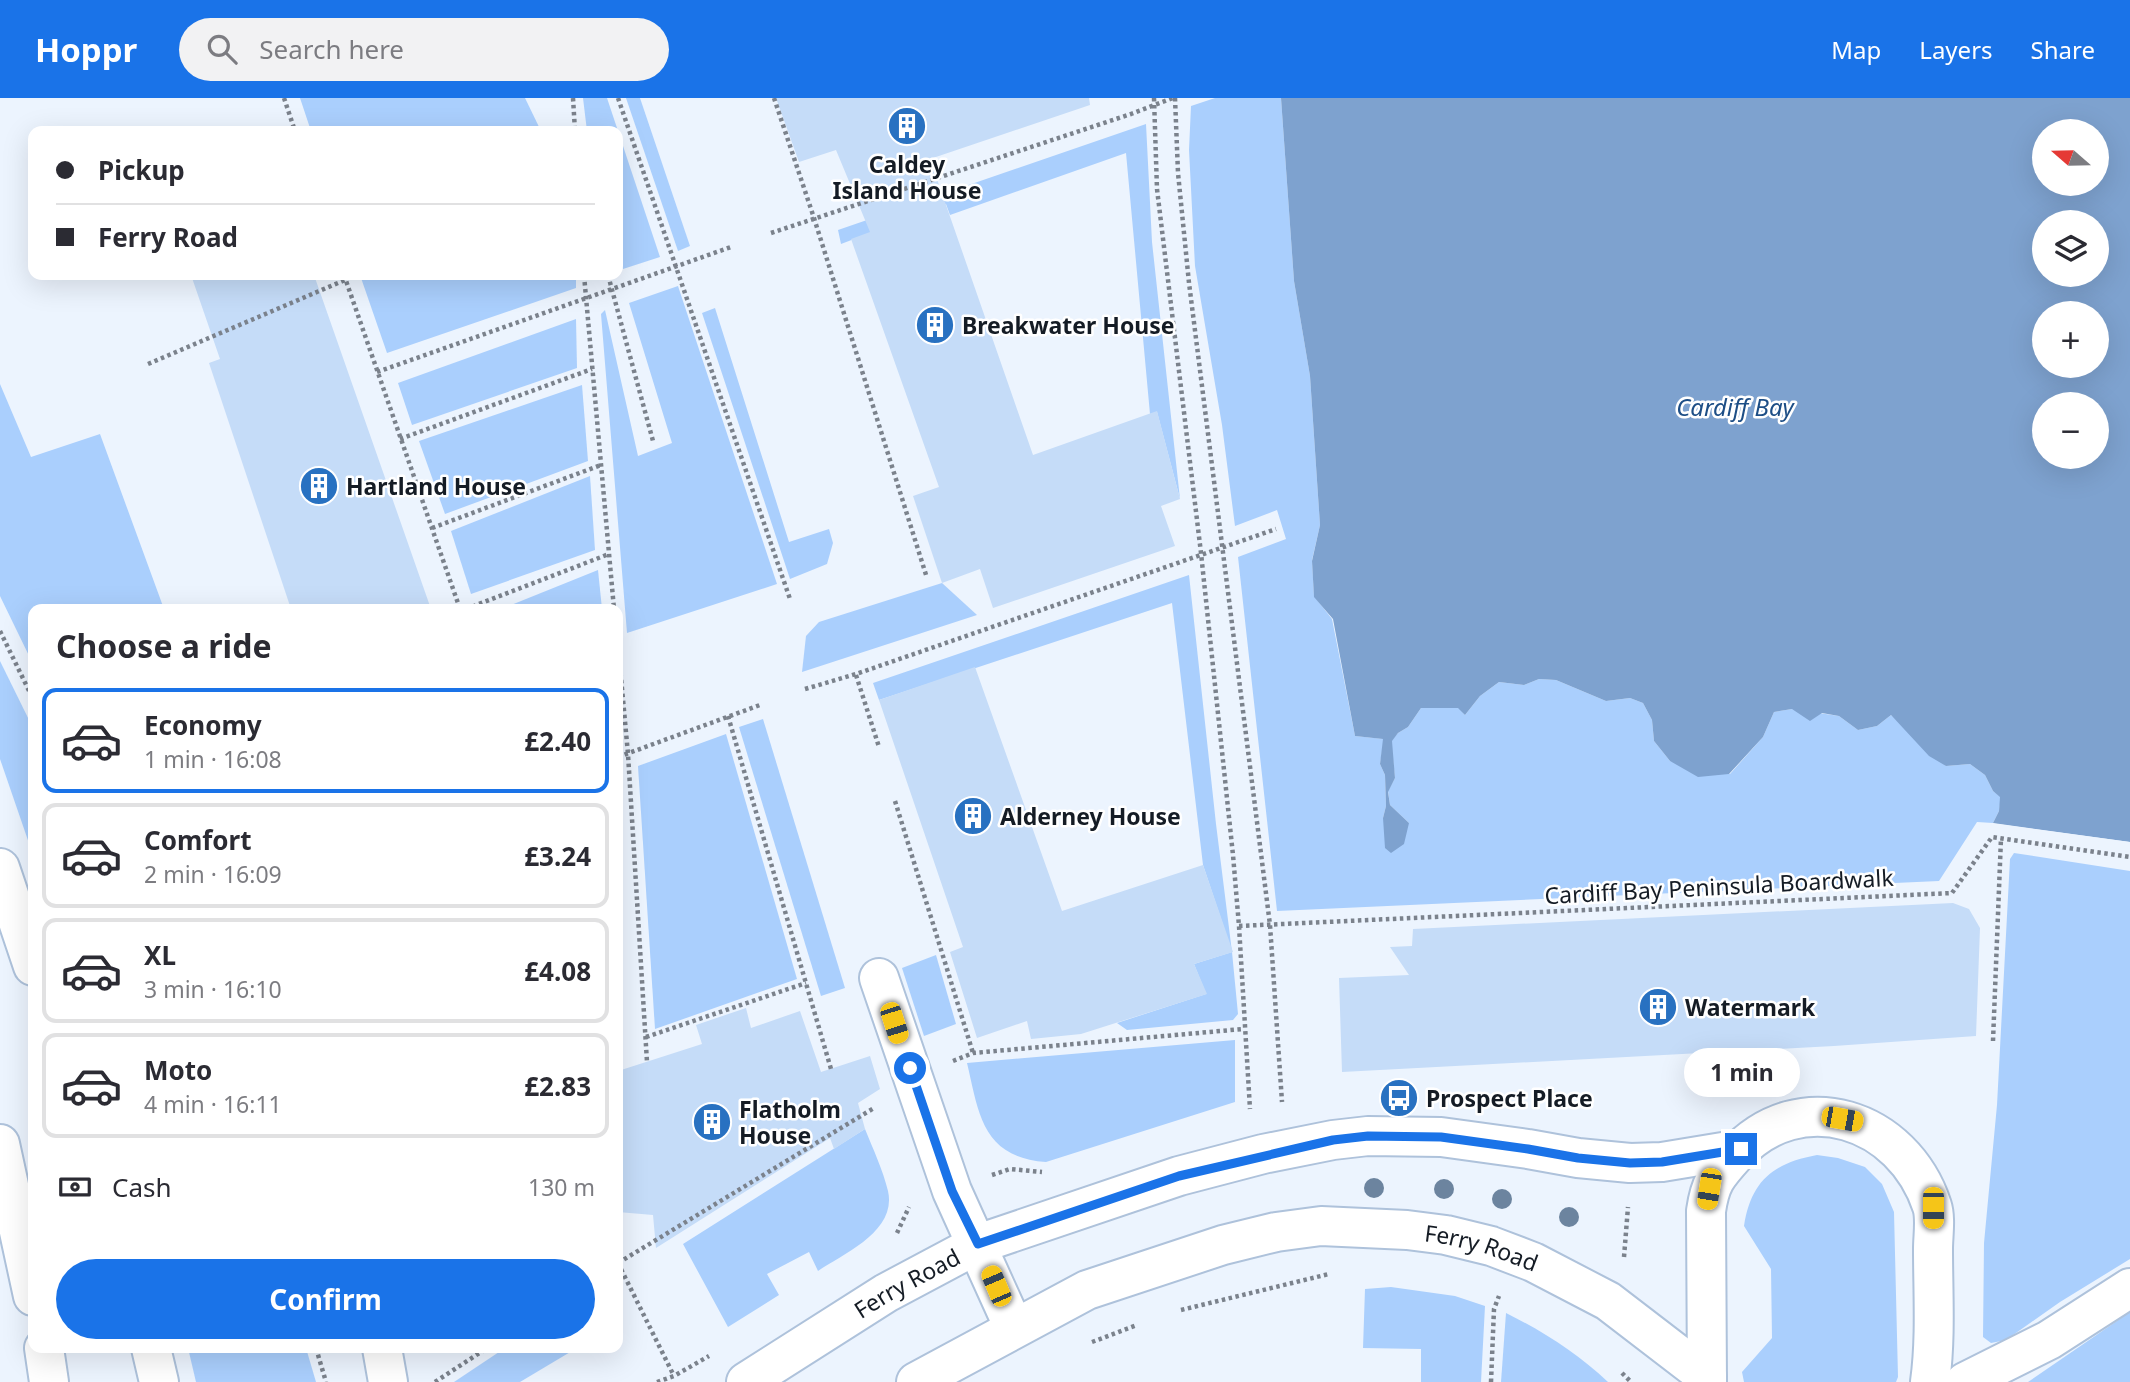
<!DOCTYPE html>
<meta charset="utf-8">
<style>
:root{--surface:#fff;--page:#f2f2f3;--text:#2b2b33;--muted:#7c7c81;--line:#e1e1e2;--accent:#1a73e8}
body{margin:0;font-family:"Noto Sans",sans-serif;background:var(--page);color:var(--text);height:100vh;display:flex;flex-direction:column;font-size:26px;white-space:nowrap}
*{box-sizing:border-box;margin:0}
p{font-size:23px;color:var(--muted)}
.icon{flex:none;width:38px;height:38px;fill:none;stroke:currentColor;stroke-width:2;stroke-linecap:round;stroke-linejoin:round}
.map{position:relative;flex:1;overflow:hidden}
.drawer{position:absolute;left:28px;top:506px;width:595px;height:749px;display:flex;flex-direction:column;background:var(--surface);border-radius:14px;box-shadow:0 7px 28px #0002}
.drawer>*{flex:none}
.banner{position:absolute;left:28px;top:28px;width:595px;height:154px;border-radius:14px;box-shadow:0 7px 28px #0002;display:grid;align-content:center;height:154px;padding:0 28px;background:var(--surface)}
.needle{width:46px;rotate:290deg}
.tools{position:absolute;left:2032px;top:21px;display:grid;gap:14px}
.tools a{display:grid;place-items:center;width:77px;height:77px;border-radius:50%;background:var(--surface);box-shadow:0 7px 28px #0002;font-size:35px}
.end{position:absolute;width:32px;height:32px;margin:-16px;border:9px solid #1a73e8;background:#fff;box-shadow:0 0 0 4px #fff}
.from{border-radius:50%}
.bubble{position:absolute;height:49px;border-radius:24px;background:var(--surface);box-shadow:0 7px 28px #0002;font-size:23px;font-weight:700;line-height:49px;text-align:center}
.car{position:absolute;width:21px;height:42px;margin:-21px -10px;border-radius:9px;box-shadow:0 0 5px 2px #0007;background:linear-gradient(#f5c518 24%,#345 0 40%,#f5c518 0 76%,#345 0 86%,#f5c518 0)}
.banner b{display:flex;align-items:center;gap:24px;height:66px;font-size:26px}
.banner b+b{border-top:2px solid var(--line)}
.banner i{width:18px;height:18px;background:var(--text)}
ul{padding:0;list-style:none}
li{display:flex;align-items:center;gap:21px;height:105px;margin:0 14px 10px;padding:0 14px;border:4px solid var(--line);border-radius:14px}
li div{flex:1}
li b{display:block;font-size:26px}
li em{font-style:normal;font-weight:700}
li.current{border-color:var(--accent)}
li>.icon{width:63px;height:63px;stroke-width:1.5}
h2{padding:0 28px;font-size:32px;line-height:84px}
.pay{display:flex;align-items:center;gap:18px;height:77px;padding:0 28px;font-size:26px}
.pay p{margin-inline-start:auto}
.button{display:flex;gap:14px;margin-top:auto;padding:14px 28px}
.button a{flex:1;height:80px;border-radius:42px;background:var(--accent);color:#fff;font-size:28px;font-weight:700;line-height:80px;text-align:center}
header{display:flex;align-items:center;gap:42px;box-sizing:border-box;height:98px;padding:0 35px;background:var(--accent);color:#fff}
header strong{font-size:33px}
nav{display:flex;gap:38px;margin-inline-start:auto;font-size:24px}
.search{width:490px;height:63px;background:var(--page);display:flex;align-items:center;gap:18px;box-sizing:border-box;padding:0 24px;border-radius:38px;color:var(--muted);font-size:26px}
.map>svg:first-child{display:block}
.green{fill:#aacffd}
.water{fill:#7ea2cf;fill-rule:evenodd}
.pier{fill:#ecf4fe}
.building{fill:#c5dcf8}
.lines{fill:none;stroke-linecap:round;stroke-linejoin:round}
.minor-casing{stroke:#aec2db;stroke-width:42}
.major-casing{stroke:#aec2db;stroke-width:42}
.path{stroke:#7b828c;stroke-width:4.5;stroke-dasharray:3.5 3.5;stroke-linecap:butt}
.minor{stroke:#fff;stroke-width:38}
.major{stroke:#fff;stroke-width:38}
.tree{fill:#6c849f}
.route{stroke:#1a73e8;stroke-width:9}
.labels{text-anchor:middle;dominant-baseline:central;stroke-width:5;stroke-linejoin:round;paint-order:stroke}
.poi-label{font-size:23px;font-weight:bold;fill:#151c25;stroke:#fff;text-anchor:start}
.street-label{font-size:23px;fill:#151c25;stroke:#fff}
.water-label{font-size:24px;font-style:italic;fill:#1d4e86;stroke:#fff}
</style>
<header>
<strong>Hoppr</strong>
<div class="search"><svg class="icon" aria-label="search" viewBox="0 0 24 24"><circle cx="10" cy="10" r="6"/><path d="M15 15l6 6"/></svg>Search here</div>
<nav><a>Map</a><a>Layers</a><a>Share</a></nav>
</header>
<div class="map">
<svg width="2130" height="1284" viewBox="0 0 2130 1284">
<rect width="100%" height="100%" fill="#ecf4fe"/>
<g class="green">
<polygon points="300,0 525,0 541,33 311,33"/>
<polygon points="583,0 607,0 660,159 623,171 618,159 618,33 587,33"/>
<polygon points="626,0 640,0 690,148 678,153"/>
<polygon points="1215,0 1281,0 1294,183 1310,278 1320,427 1312,462 1314,498 1332,521 1355,638 1384,641 1380,666 1385,677 1386,708 1383,720 1409,725 1390,707 1388,693 1395,680 1391,643 1398,635 1408,629 1421,610 1459,610 1465,617 1480,598 1499,584 1524,587 1539,581 1556,582 1606,603 1630,600 1643,605 1652,622 1654,643 1670,663 1730,676 1763,639 1774,614 1792,611 1839,618 1858,632 1877,628 1891,617 1946,668 1970,666 1985,677 1993,693 2001,699 1999,713 1993,725 1977,724 1939,783 1277,813 1238,459 1286,441 1277,412 1235,428 1222,327 1195,168 1189,52 1191,8"/>
<polygon points="1146,26 1152,144 1180,401 1157,314 1150,316 1126,55 950,117 946,106 841,146 838,132"/>
<polygon points="360,177 576,177 576,190 387,255"/>
<polygon points="678,188 777,486 627,535 601,216 605,212 638,358 672,345 629,205"/>
<polygon points="715,210 789,444 829,431 833,445 827,466 790,481 702,215"/>
<polygon points="576,221 577,270 412,327 398,285"/>
<polygon points="0,286 31,359 100,336 164,511 33,511 33,566 0,498"/>
<polygon points="582,287 588,363 445,416 419,343"/>
<polygon points="590,378 595,452 471,496 451,433"/>
<polygon points="598,472 602,511 501,511"/>
<polygon points="1189,477 1216,726 1232,854 1238,916 1233,922 1127,932 1117,925 1206,896 1194,866 1232,854 1203,767 1172,505 879,602 873,585"/>
<polygon points="942,485 977,517 802,574 806,538 819,524"/>
<polygon points="0,563 33,630 33,757 0,661"/>
<polygon points="763,621 845,890 821,898 739,629"/>
<polygon points="726,636 797,881 655,931 638,668"/>
<polygon points="2014,755 2130,773 2130,1161 2060,1204 2006,1242 1991,1245 1983,1239 1984,1145 1997,1007 2010,761"/>
<polygon points="936,857 956,926 924,938 902,870"/>
<path d="M1235 942V1004L1046 1064C982 1059 979 1016 967 965Z"/>
<path d="M865 1031C873 1051 883 1072 888 1093 897 1133 845 1155 818 1173L809 1154 767 1176 779 1197 728 1229 683 1146Z"/>
<path d="M1817 1057 1838 1060 1865 1069 1882 1086 1894 1114 1898 1279 1896 1284H1744L1742 1274 1772 1240 1771 1171 1744 1128C1751 1083 1773 1065 1817 1057Z"/>
<polygon points="1391,1189 1455,1198 1485,1208 1481,1284 1421,1284 1421,1251 1363,1250 1365,1191"/>
<polygon points="2130,1214 2130,1284 2028,1284"/>
<path d="M1506 1215C1544 1234 1577 1255 1608 1284H1501Z"/>
<polygon points="188,1250 306,1250 316,1284 196,1284"/>
<polygon points="505,1250 577,1250 520,1284 454,1284"/>
</g>
<path class="water" d="M1281 0H2130V744L1993 725 1999 713 2000 699 1993 693 1985 677 1970 666 1946 668 1929 658 1891 617 1877 628 1858 632 1839 618 1822 615 1810 623 1792 611 1774 614 1763 639 1729 676 1698 679 1670 663 1654 643 1652 622 1643 605 1630 600 1606 603 1556 582 1539 581 1524 587 1499 584 1480 598 1465 617 1458 610H1421L1408 629 1398 635 1392 643 1395 680 1388 694 1390 707 1409 725 1404 746 1391 755 1385 750 1383 720 1386 708 1385 677 1380 666 1383 641 1355 638 1333 521 1314 499 1312 463 1320 427 1310 278 1294 183ZM2044 33H2096V86H2044ZM2044 124H2096V177H2044ZM2044 215H2096V268H2044ZM2044 306H2096V359H2044Z"/>
<polygon class="pier" points="1990,725 2130,744 2130,748 1993,729"/>
<g class="building">
<polygon points="776,0 1089,0 1090,7 930,61 1033,357 1157,313 1180,401 1161,408 1175,448 993,510 980,471 942,485 913,398 939,389 851,141 870,134 836,52 799,64"/>
<polygon points="191,177 314,177 431,511 291,511 209,265 220,261"/>
<polygon points="975,569 1062,813 1203,767 1233,854 1194,866 1207,896 1081,936 1031,941 1027,923 977,940 950,854 963,849 879,602"/>
<polygon points="1953,805 1969,811 1980,830 1976,938 1834,948 1342,974 1339,880 1409,877 1390,849 1412,848 1413,831"/>
<polygon points="746,910 751,930 800,913 821,974 870,958 880,991 858,1005 865,1031 834,1051 830,1040 656,1150 653,1117 618,1114 618,973 702,946 696,927"/>
</g>
<g class="lines">
<g class="minor-casing">
<g id="minor">
<polyline points="879,880 952,1093 1014,1230"/>
<polyline points="382,1250 388,1284"/>
<path id="s1" d="M746 1284 886 1195 978 1146 1179 1078 1263 1056 1333 1042 1368 1038 1441 1039 1528 1051 1578 1060 1630 1065 1662 1064 1741 1051"/>
<path id="s2" d="M916 1284 1087 1192 1223 1147 1276 1134 1321 1128 1407 1132 1446 1137 1491 1148 1533 1164 1608 1203 1707 1279"/>
<path d="M1707 1284 1706 1113C1710 1085 1716 1078 1735 1057 1800 986 1903 1020 1932 1108 1936 1120 1933 1138 1933 1151 1933 1194 1936 1241 1930 1284"/>
<polyline points="1965,1284 2049,1242 2130,1190"/>
</g>
</g>
<g class="major-casing">
<g id="major">
<polyline points="0,770 33,868"/>
<polyline points="0,1046 33,1198"/>
<polyline points="44,1250 49,1284"/>
<polyline points="151,1250 159,1284"/>
</g>
</g>
<g class="path">
<polyline points="284,0 295,33"/>
<polyline points="573,0 575,33"/>
<polyline points="618,0 790,501"/>
<polyline points="774,0 814,120 927,480"/>
<polyline points="1154,0 1157,91 1201,455 1233,757 1239,828 1250,1011"/>
<polyline points="1175,0 1178,75 1189,185 1270,827 1282,1004"/>
<polyline points="771,135 1131,16 1173,0"/>
<polyline points="344,177 460,511"/>
<polyline points="584,177 614,511"/>
<polyline points="608,177 653,343"/>
<polyline points="148,266 345,182"/>
<polyline points="377,274 731,149"/>
<polyline points="400,341 592,271"/>
<polyline points="432,430 601,367"/>
<polyline points="466,511 609,456"/>
<polyline points="0,533 33,601"/>
<polyline points="618,547 628,656 647,964"/>
<polyline points="856,577 879,649"/>
<polyline points="805,591 856,576 1276,431"/>
<polyline points="728,618 831,971"/>
<polyline points="618,659 760,607"/>
<polyline points="895,703 973,955"/>
<polyline points="1239,828 1952,795 1992,739 2130,759"/>
<polyline points="646,939 806,885"/>
<polyline points="1993,943 2001,740"/>
<polyline points="953,963 973,955 1243,931"/>
<polyline points="618,966 620,973"/>
<polyline points="992,1077 1010,1071 1042,1074"/>
<polyline points="897,1135 909,1109"/>
<polyline points="1624,1159 1628,1109"/>
<polyline points="618,1165 874,1010"/>
<polyline points="618,1165 674,1278"/>
<polyline points="1181,1212 1329,1176"/>
<polyline points="1092,1244 1137,1227"/>
<polyline points="316,1250 326,1284"/>
<polyline points="1622,1275 1631,1284"/>
<polyline points="435,1284 487,1250"/>
<polyline points="657,1284 674,1278 709,1258"/>
<polyline points="1491,1284 1494,1211 1499,1198"/>
</g>
<use href="#minor" class="minor"/>
<use href="#major" class="major"/>
</g>
<g class="tree">
<circle cx="1374" cy="1090" r="10"/>
<circle cx="1444" cy="1091" r="10"/>
<circle cx="1502" cy="1101" r="10"/>
<circle cx="1569" cy="1119" r="10"/>
</g>
<g class="lines">
<polyline class="route" points="910,970 952,1093 978,1146 1179,1078 1333,1042 1368,1038 1441,1039 1528,1051 1578,1060 1630,1065 1662,1064 1741,1051"/>
</g>
<defs>
<g id="building-disc" transform="scale(2.0125)"><circle r="9.5" fill="#2871c1" stroke="#fff"/><path d="M-4-6H4V6H1V3H-1V6H-4ZM-2.5-4.3h1.7v1.8h-1.7ZM.8-4.3h1.7v1.8H.8ZM-2.5-1h1.7V.8h-1.7ZM.8-1h1.7V.8H.8Z" fill="#fff"/></g>
<g id="bus-disc" transform="scale(2.0125)"><circle r="9.5" fill="#2871c1" stroke="#fff"/><path d="M-5-6H5V4H4V6H2V4H-2V6H-4V4H-5ZM-3.5-4V0h7V-4ZM-3.5 1.2v1.5H-2V1.2ZM2 1.2v1.5H3.5V1.2Z" fill="#fff"/></g>
</defs>
<g fill-rule="evenodd">
<use href="#building-disc" x="907" y="28"/>
<use href="#building-disc" x="935" y="227"/>
<use href="#building-disc" x="319" y="388"/>
<use href="#building-disc" x="973" y="718"/>
<use href="#building-disc" x="1658" y="909"/>
<use href="#bus-disc" x="1399" y="1000"/>
<use href="#building-disc" x="712" y="1024"/>
</g>
<g class="labels">
<g class="poi-label">
<text x="907" y="66" text-anchor="middle">Caldey<tspan x="907" dy="26">Island House</tspan></text>
<text x="962" y="227">Breakwater House</text>
<text x="346" y="388">Hartland House</text>
<text x="1000" y="718">Alderney House</text>
<text x="1685" y="909">Watermark</text>
<text x="1426" y="1000">Prospect Place</text>
<text x="739" y="1011">Flatholm<tspan x="739" dy="26">House</tspan></text>
</g>
<g class="street-label">
<text transform="translate(1719 788) rotate(-3)">Cardiff Bay Peninsula Boardwalk</text>
<text stroke="none"><textPath href="#s2" startOffset="600">Ferry Road</textPath></text>
<text stroke="none"><textPath href="#s1" startOffset="189">Ferry Road</textPath></text>
</g>
<g class="water-label">
<text x="1735" y="308">Cardiff Bay</text>
</g>
</g>
</svg>
<div class="tools">
<a><svg class="needle" viewBox="-14 -14 28 28"><path d="M0-13l5 13h-10z" fill="#e53935"/><path d="M0 13l5-13h-10z" fill="#7c7c81"/></svg></a>
<a><svg class="icon" aria-label="layers" viewBox="0 0 24 24"><path d="M12 4l9 5-9 5-9-5zM3 14l9 5 9-5"/></svg></a>
<a>+</a>
<a>−</a>
</div>
<i class="end from" style="left:910px;top:970px"></i>
<i class="end" style="left:1741px;top:1051px"></i>
<div class="bubble" style="left:1684px;top:950px;width:116px">1 min</div>
<i class="car" style="left:894px;top:925px;rotate:162deg"></i>
<i class="car" style="left:1842px;top:1021px;rotate:100deg"></i>
<i class="car" style="left:1709px;top:1091px;rotate:189deg"></i>
<i class="car" style="left:1933px;top:1110px;rotate:180deg"></i>
<i class="car" style="left:996px;top:1188px;rotate:337deg"></i>
<div class="banner">
<b><i class="from"></i>Pickup</b>
<b><i></i>Ferry Road</b>
</div>
<section class="drawer">
<h2>Choose a ride</h2>
<ul>
<li class="current"><svg class="icon" aria-label="car" viewBox="0 0 24 24"><path d="M5 17H2v-5l4-1 3-4h7l3 4 3 1v5h-3M9 17h6M6 11h13"/><circle cx="7" cy="17" r="2"/><circle cx="17" cy="17" r="2"/></svg><div><b>Economy</b><p>1 min · 16:08</p></div><em>£2.40</em></li>
<li><svg class="icon" aria-label="car" viewBox="0 0 24 24"><path d="M5 17H2v-5l4-1 3-4h7l3 4 3 1v5h-3M9 17h6M6 11h13"/><circle cx="7" cy="17" r="2"/><circle cx="17" cy="17" r="2"/></svg><div><b>Comfort</b><p>2 min · 16:09</p></div><em>£3.24</em></li>
<li><svg class="icon" aria-label="car" viewBox="0 0 24 24"><path d="M5 17H2v-5l4-1 3-4h7l3 4 3 1v5h-3M9 17h6M6 11h13"/><circle cx="7" cy="17" r="2"/><circle cx="17" cy="17" r="2"/></svg><div><b>XL</b><p>3 min · 16:10</p></div><em>£4.08</em></li>
<li><svg class="icon" aria-label="car" viewBox="0 0 24 24"><path d="M5 17H2v-5l4-1 3-4h7l3 4 3 1v5h-3M9 17h6M6 11h13"/><circle cx="7" cy="17" r="2"/><circle cx="17" cy="17" r="2"/></svg><div><b>Moto</b><p>4 min · 16:11</p></div><em>£2.83</em></li>
</ul>
<div class="pay"><svg class="icon" aria-label="cash" viewBox="0 0 24 24"><path d="M3 7h18v10H3z"/><circle cx="12" cy="12" r="2"/></svg>Cash<p>130 m</p></div>
<div class="button"><a>Confirm</a></div>
</section>
</div>
